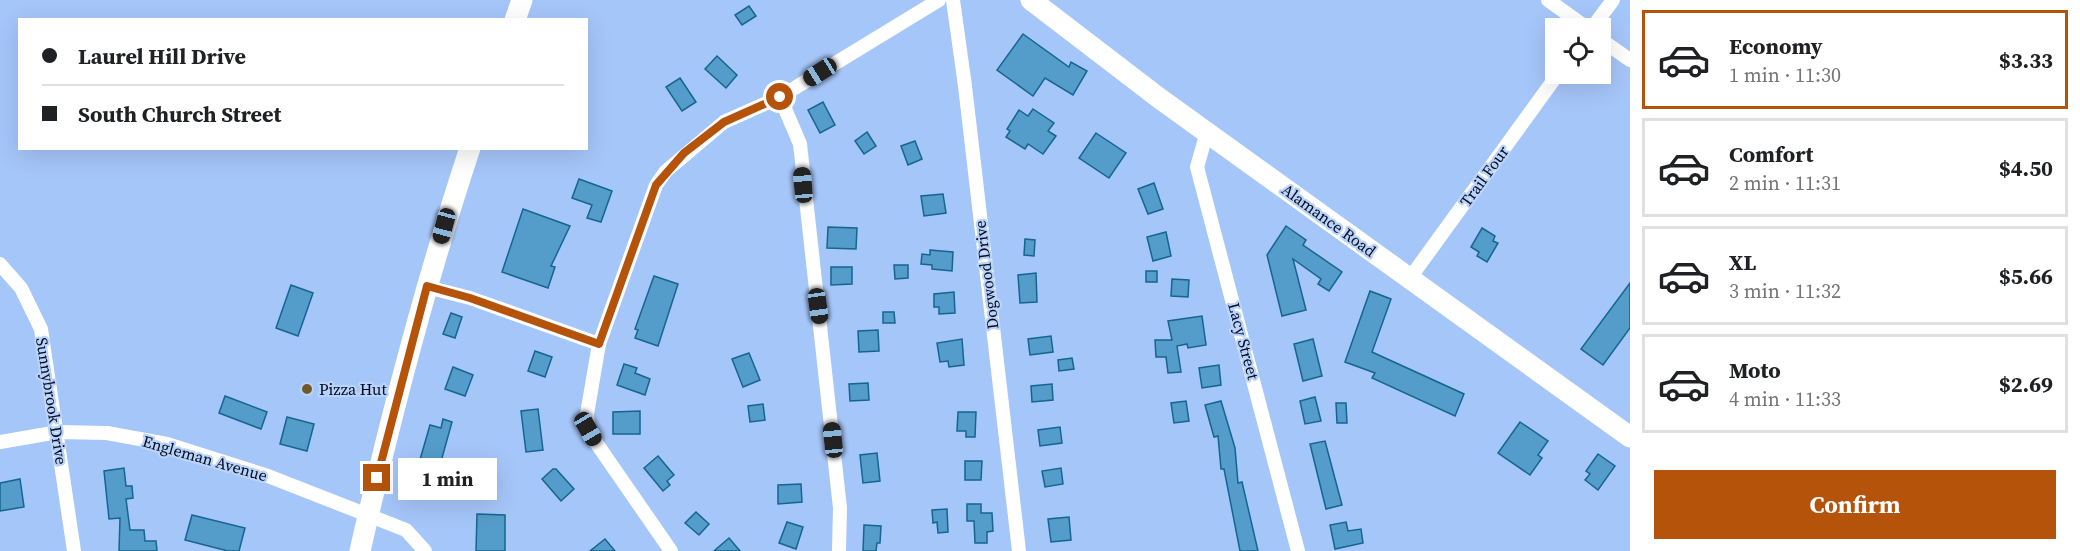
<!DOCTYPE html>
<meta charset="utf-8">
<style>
:root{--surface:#fff;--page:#f6f6f6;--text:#202124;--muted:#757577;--line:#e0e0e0;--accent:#b45309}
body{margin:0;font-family:"Source Serif 4",serif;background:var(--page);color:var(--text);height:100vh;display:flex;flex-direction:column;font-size:22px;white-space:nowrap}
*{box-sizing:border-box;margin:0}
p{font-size:20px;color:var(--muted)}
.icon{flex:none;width:33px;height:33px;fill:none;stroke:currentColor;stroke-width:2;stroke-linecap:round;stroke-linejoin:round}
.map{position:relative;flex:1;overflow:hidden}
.details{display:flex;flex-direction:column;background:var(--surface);width:450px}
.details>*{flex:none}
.top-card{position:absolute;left:18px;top:18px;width:570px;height:132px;border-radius:0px;box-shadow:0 6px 24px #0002;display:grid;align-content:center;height:132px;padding:0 24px;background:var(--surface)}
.controls{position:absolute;left:1545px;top:18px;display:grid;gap:12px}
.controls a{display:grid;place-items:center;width:66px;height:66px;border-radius:0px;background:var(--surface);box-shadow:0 6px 24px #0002;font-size:30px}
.end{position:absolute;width:27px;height:27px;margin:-14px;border:8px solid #b45309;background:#fff;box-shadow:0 0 0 3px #fff}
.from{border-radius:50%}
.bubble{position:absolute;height:42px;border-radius:0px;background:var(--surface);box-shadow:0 6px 24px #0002;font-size:20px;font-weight:700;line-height:42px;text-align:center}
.car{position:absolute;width:18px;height:36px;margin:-18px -9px;border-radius:8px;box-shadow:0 0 4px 2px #0007;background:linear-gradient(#222 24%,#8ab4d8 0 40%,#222 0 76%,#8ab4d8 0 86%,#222 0)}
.top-card b{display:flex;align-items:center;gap:21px;height:57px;font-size:22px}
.top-card b+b{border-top:2px solid var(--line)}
.top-card i{width:15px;height:15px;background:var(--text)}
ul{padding:10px 0 0;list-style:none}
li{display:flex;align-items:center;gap:18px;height:99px;margin:0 12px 9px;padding:0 12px;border:3px solid var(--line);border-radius:0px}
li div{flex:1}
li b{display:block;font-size:22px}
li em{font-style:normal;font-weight:700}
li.active{border-color:var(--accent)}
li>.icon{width:54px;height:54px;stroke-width:1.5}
.button{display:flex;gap:12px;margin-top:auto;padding:12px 24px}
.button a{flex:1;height:69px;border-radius:0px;background:var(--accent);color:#fff;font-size:24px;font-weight:700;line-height:69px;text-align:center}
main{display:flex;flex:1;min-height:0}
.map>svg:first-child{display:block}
.building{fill:#549cca;stroke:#156590;stroke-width:1.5}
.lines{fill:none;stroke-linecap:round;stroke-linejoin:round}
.minor{stroke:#fff;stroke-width:14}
.primary{stroke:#fff;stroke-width:21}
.route{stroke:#b45309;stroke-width:8}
.poi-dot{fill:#725729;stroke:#bad3f9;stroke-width:2}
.labels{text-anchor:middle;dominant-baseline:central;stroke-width:4.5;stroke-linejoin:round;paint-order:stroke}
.street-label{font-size:16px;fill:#010b20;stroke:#bad3f9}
.poi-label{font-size:16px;fill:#010b20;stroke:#bad3f9;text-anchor:start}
</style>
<main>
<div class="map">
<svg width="1630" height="551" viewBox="0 0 1630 551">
<rect width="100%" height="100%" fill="#a5c6f9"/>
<g class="building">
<polygon points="749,6 756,16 742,25 735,15"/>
<polygon points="1023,34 1069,67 1071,62 1087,71 1073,95 1045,78 1033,96 997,70"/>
<polygon points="717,56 737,75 726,88 705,69"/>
<polygon points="680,78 696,102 682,111 666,87"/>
<polygon points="823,102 835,125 820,133 808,110"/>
<polygon points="1033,109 1054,123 1048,131 1056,136 1043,154 1028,144 1025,149 1006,137 1010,131 1007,129 1019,110 1028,116"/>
<polygon points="867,132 876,146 864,154 855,141"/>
<polygon points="1096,133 1126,153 1109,178 1079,158"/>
<polygon points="915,141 922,159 908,165 901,146"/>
<polygon points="579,179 612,191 601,222 587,218 592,205 572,198"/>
<polygon points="1154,183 1163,209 1148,214 1138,189"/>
<polygon points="943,194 946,213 924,216 921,196"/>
<polygon points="523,209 570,226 551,266 555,267 548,288 502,272"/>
<polygon points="1286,226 1306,240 1303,245 1342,272 1329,291 1318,284 1321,279 1293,259 1306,310 1282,316 1267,255"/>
<polygon points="828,227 857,228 856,249 827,248"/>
<polygon points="1482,228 1495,236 1493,241 1498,243 1487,262 1477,256 1479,252 1471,247"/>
<polygon points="1166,232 1171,256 1153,261 1147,237"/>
<polygon points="1025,239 1035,240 1034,256 1024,255"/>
<polygon points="930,250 953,252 952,271 932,269 932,265 921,264 922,254 930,255"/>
<polygon points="894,265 908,265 908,278 895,279"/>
<polygon points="831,267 852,267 852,284 831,285"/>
<rect x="1146" y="271" width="11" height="11"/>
<polygon points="1036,273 1037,302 1020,303 1018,275"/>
<polygon points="654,276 678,284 658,346 635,338 638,330 635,329"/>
<polygon points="1172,279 1189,280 1188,297 1171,296"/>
<polygon points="1630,283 1630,328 1603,365 1581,349"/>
<polygon points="291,285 313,293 298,336 276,328"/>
<polygon points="1370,291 1391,299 1372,352 1464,394 1455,416 1372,378 1375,373 1345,362"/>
<polygon points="954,292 955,313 939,314 939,307 934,307 934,294"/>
<polygon points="883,312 894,312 895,323 883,323"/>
<polygon points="451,313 462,317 455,338 443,334"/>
<polygon points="1202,316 1206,345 1188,348 1187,344 1177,346 1181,372 1168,373 1166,357 1156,357 1155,340 1172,340 1168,321"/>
<polygon points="878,330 879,351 859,352 858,331"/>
<polygon points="1051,336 1053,352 1030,355 1028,339"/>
<polygon points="962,339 964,365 949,367 948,361 940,362 937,343"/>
<polygon points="1313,339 1322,376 1303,381 1294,344"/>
<polygon points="535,351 552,357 545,377 528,371"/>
<polygon points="749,353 760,380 743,387 732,359"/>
<polygon points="1072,358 1074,369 1059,371 1058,360"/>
<polygon points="624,364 637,368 635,373 650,379 645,395 617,385"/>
<polygon points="1219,365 1221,385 1202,388 1199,368"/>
<polygon points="453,367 473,375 465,396 445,389"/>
<polygon points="868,383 869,400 850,401 849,384"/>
<polygon points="1052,384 1053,400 1032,402 1031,386"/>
<polygon points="225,396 267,412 261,429 219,413"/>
<polygon points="1315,397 1321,421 1305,424 1300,401"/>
<polygon points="1186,401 1189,421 1174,423 1171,403"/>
<polygon points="1221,401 1235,448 1238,483 1242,482 1258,551 1240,551 1224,469 1221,469 1218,436 1214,437 1205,405"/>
<polygon points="1336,403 1346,403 1347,423 1337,423"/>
<polygon points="763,404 765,420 750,422 748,406"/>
<polygon points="538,409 543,450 526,452 521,411"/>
<polygon points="640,411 640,434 613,434 613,412"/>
<polygon points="958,412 976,412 975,437 966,437 966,431 957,431"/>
<polygon points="287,417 314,424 307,451 280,444"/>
<polygon points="443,419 452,422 435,483 415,477 430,425 441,428"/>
<polygon points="1520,422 1548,441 1538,455 1542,458 1530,475 1498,453"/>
<polygon points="1060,427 1062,443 1040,446 1038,430"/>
<polygon points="1325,441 1342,505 1326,509 1310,444"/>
<polygon points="877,453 880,481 863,483 860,455"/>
<polygon points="1598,454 1615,466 1598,490 1585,480 1590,474 1586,471"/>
<polygon points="658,456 674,475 667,481 670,485 663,491 644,468"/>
<polygon points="965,461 982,461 981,480 965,480"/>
<polygon points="124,468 126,486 132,486 133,498 126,499 130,530 144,530 145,541 156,541 157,551 119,551 120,518 109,519 104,471"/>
<polygon points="1061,468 1063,484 1045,487 1042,471"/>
<polygon points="553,469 556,469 574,489 561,501 542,479"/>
<polygon points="20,479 24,507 0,511 0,483"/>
<polygon points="801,484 802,502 778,504 778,485"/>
<polygon points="967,504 981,504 981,513 992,513 993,531 987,532 987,543 975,543 974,521 967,521"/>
<polygon points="947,509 948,532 938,533 937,522 933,523 932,510"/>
<polygon points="696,512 709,524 699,535 685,523"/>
<polygon points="477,514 505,515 505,551 476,551"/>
<polygon points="192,515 245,528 239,551 228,551 185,540"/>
<polygon points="1069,517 1071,540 1051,542 1048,519"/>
<polygon points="787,522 803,527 796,549 779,543"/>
<polygon points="1346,522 1348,531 1361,529 1363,543 1335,549 1330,525"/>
<polygon points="864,525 881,526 880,543 877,543 876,551 863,551"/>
<polygon points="729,538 740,551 714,551"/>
<polygon points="605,539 615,551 590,551"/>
</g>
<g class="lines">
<g class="minor">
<polyline points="953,0 965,86 1019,551"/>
<polyline points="1548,0 1587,28"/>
<polyline points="1592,28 1613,0"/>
<polyline points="1600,39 1630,60"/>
<polyline points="780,97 800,144 840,508 839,551"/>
<polyline points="1207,132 1197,167 1298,551"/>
<polyline points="0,264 21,288 41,329 74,551"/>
<polyline points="1410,278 1558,74"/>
<polyline points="427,287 470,298 599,344"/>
<polyline points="0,442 58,432 107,433 167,444 268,476 406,530 425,551"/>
<polyline points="671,551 597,444 588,428 587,414 599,344 656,185 666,171 724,122 780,97 939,0"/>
</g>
<g class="primary">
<polyline points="1031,0 1159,98 1630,437"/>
<polyline points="515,20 522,0"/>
<path d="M360 551C391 415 426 281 470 148"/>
</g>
</g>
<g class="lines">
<polyline class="route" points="377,478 427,286 470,298 599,344 656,185 684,153 724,122 780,97"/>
</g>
<circle class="poi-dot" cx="307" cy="389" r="6"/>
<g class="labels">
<g class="street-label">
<text transform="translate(1484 176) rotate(-54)">Trail Four</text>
<text transform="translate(1329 220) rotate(36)">Alamance Road</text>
<text transform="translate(986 275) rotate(-97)">Dogwood Drive</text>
<text transform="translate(1244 341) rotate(75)">Lacy Street</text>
<text transform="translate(52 401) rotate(81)">Sunnybrook Drive</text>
<text transform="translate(205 458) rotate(16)">Engleman Avenue</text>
</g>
<g class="poi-label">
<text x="319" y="389">Pizza Hut</text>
</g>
</g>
</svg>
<div class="controls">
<a><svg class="icon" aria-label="locate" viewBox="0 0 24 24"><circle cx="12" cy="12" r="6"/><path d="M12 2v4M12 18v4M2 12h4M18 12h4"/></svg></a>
</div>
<i class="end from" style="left:780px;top:97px"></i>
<i class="end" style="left:377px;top:478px"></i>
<div class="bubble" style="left:398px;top:458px;width:99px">1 min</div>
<i class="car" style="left:820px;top:72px;rotate:238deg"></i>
<i class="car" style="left:803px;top:185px;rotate:355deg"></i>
<i class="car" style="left:444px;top:226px;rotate:195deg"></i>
<i class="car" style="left:818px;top:306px;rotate:172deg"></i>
<i class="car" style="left:588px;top:429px;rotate:150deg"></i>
<i class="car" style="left:833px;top:440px;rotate:354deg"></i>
<div class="top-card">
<b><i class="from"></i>Laurel Hill Drive</b>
<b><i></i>South Church Street</b>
</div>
</div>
<section class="details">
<ul>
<li class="active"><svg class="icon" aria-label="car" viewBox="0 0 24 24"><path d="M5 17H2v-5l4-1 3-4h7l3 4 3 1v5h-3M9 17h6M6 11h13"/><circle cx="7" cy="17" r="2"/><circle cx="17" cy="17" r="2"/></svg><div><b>Economy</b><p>1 min · 11:30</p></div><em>$3.33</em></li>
<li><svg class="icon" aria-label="car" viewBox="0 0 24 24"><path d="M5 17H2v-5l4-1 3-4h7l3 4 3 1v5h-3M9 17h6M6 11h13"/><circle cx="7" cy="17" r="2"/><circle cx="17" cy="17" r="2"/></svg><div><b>Comfort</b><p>2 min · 11:31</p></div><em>$4.50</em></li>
<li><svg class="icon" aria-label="car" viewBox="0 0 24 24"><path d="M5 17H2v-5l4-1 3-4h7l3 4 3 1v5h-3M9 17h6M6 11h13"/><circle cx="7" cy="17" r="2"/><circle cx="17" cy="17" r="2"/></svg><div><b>XL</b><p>3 min · 11:32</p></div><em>$5.66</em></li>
<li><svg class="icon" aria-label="car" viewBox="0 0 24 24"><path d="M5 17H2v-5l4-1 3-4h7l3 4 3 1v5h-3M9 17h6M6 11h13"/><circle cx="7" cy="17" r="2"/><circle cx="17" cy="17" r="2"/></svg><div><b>Moto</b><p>4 min · 11:33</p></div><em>$2.69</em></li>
</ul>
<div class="button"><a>Confirm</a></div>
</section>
</main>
